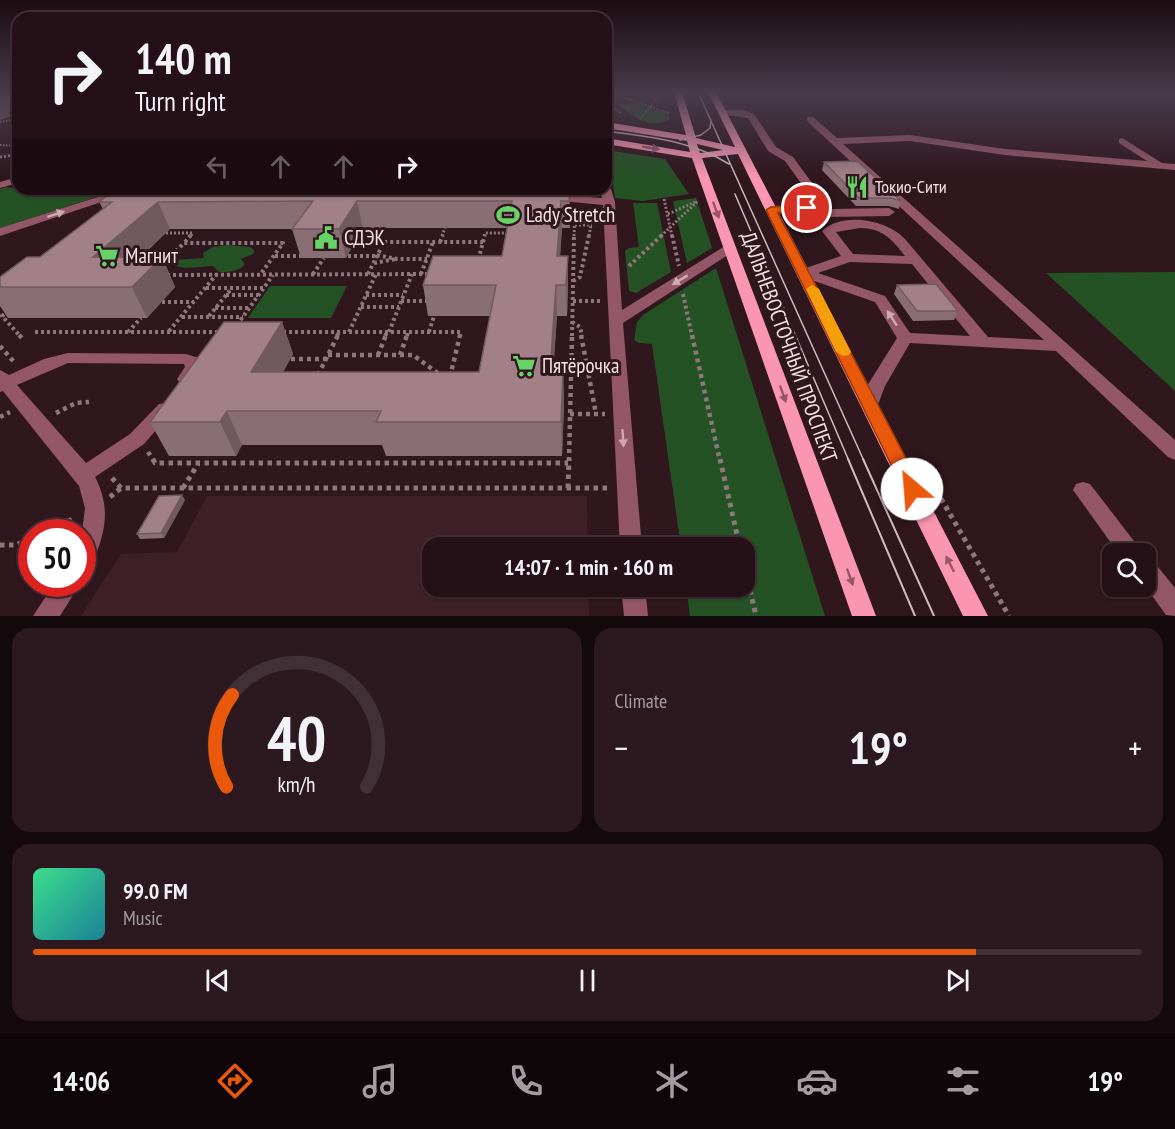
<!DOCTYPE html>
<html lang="en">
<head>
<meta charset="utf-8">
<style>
	body { margin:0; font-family:"PT Sans Narrow",sans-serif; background:#2c191f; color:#f1f3f6; height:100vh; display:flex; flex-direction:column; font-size:22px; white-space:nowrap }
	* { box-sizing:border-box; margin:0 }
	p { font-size:20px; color:#a39da1 }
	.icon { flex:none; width:33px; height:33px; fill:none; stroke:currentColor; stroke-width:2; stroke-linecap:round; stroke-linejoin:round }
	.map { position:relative; height:616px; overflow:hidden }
	.side { display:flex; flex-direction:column; gap:12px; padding:12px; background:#14090c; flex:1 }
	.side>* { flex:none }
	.banner { position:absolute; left:12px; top:12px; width:600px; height:183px; border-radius:18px; box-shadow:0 2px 4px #0004,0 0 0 2px #413035; background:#241016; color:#f1f3f6; overflow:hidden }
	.buttons { position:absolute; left:1102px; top:543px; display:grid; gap:12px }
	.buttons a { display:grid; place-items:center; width:54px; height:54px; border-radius:12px; background:#241016; box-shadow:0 2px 4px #0004,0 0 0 2px #413035; font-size:30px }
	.speed { position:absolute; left:18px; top:519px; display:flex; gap:12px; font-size:30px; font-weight:700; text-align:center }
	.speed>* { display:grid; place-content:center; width:78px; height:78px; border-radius:50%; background:#241016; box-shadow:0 2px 4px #0004,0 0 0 2px #413035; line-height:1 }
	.speed .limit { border:9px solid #d22; background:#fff; color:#111 }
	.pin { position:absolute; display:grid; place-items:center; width:51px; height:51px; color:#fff; margin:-26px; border:3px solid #fff; border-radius:50%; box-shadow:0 2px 6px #0007 }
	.me { position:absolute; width:66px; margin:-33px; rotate:333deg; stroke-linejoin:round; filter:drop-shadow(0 0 4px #0008) }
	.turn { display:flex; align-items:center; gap:21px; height:126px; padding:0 24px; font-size:27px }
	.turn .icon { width:78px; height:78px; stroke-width:2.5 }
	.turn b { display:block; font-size:42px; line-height:51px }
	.lanes { display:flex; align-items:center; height:57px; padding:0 24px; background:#0003; justify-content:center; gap:30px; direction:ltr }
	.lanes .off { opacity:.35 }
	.big { font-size:45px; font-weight:700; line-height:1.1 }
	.side .card { flex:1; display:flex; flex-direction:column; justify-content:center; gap:9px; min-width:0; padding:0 21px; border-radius:18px; background:#2c191f }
	.side .dial { align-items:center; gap:0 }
	.dial svg { height:156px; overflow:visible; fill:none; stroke:#413035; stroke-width:7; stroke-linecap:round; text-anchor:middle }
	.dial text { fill:#f1f3f6; stroke:none }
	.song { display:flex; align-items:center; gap:18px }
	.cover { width:72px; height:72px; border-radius:9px; background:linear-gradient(135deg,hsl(150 70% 55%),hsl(190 70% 35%)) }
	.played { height:6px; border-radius:3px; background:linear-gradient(90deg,#ea580c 85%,#413035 85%) }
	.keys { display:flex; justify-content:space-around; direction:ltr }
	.heat { display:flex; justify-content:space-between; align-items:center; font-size:33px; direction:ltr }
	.side .tiles { flex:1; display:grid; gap:12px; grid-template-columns:1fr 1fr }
	.card:last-child { grid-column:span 2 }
	.trip { position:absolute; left:422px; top:537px; width:333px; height:60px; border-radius:18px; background:#241016; box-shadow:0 2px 4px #0004,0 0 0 2px #413035; font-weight:700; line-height:60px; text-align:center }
	.dock { display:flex; height:96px; justify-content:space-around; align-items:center; background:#0e0609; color:#a39da1 }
	.dock .icon { width:42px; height:42px }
	.dock .current { color:#ea580c }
	.dock b { font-size:27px; color:#f1f3f6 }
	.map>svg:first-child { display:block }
	.built { fill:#3f1f28 }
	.green { fill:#255225 }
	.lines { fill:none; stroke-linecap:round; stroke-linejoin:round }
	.path-far4 { stroke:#8e777d; stroke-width:2; stroke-dasharray:1.5 1.5; stroke-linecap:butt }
	.path-far3 { stroke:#8e777d; stroke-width:3; stroke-dasharray:2 2; stroke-linecap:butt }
	.path-far2 { stroke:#8e777d; stroke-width:4; stroke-dasharray:3 3; stroke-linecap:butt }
	.path-far1 { stroke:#8e777d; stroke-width:4.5; stroke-dasharray:4 4; stroke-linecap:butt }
	.path { stroke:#8e777d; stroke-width:5; stroke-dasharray:4.5 4.5; stroke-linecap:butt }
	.minor { fill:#935767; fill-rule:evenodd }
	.major { fill:#fb96b2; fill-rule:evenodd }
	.tram-far1 { stroke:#cfbbc0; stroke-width:1.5 }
	.tram { stroke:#cfbbc0; stroke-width:2 }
	.wall { fill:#8a6e75 }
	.shaded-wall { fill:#715a5f }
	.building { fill:#a18088; stroke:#715a5f; stroke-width:1.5 }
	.oneway { fill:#965668 }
	.oneway2 { fill:#cdaab3 }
	.route { fill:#ea580c; stroke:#983908; stroke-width:1.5 }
	.slow { fill:#f59e0b }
	.labels { text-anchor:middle; stroke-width:6; stroke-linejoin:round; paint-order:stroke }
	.far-poi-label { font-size:18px; fill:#f4e1e5; stroke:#30161d; text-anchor:start }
	.poi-label { font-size:21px; fill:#f4e1e5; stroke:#30161d; text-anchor:start }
	.street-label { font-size:21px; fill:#f4e1e5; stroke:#30161d }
</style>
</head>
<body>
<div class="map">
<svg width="1175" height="616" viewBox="0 0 1175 616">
	<rect width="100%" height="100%" fill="#30161d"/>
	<path class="built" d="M207 496H587L588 547 432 548V586L588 587 589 616H81L121 554 177 552Z"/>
	<path class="green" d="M633 102 668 114 670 119C649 130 634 117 618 105Z
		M606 150 665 159 689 194 643 201 615 198 613 184 606 181Z
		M6 187 18 189 109 193 0 228V189Z
		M696 198 712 248 687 263 673 201Z
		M633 203H657L671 272 636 293 629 291 625 251 629 248 639 247Z
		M227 245 250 247 254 250 253 254 241 259 245 264C239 272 228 272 219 272L213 266 186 268 170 265 173 260 204 258 203 253 213 247Z
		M716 268 825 616H690L686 587 744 586V548L681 547 652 344 639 343 634 340 637 322 643 315Z
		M1175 272V391L1046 273Z
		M270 286H347L331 318H248Z"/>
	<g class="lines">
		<path class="path-far4" d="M625 98 669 113
			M610 101 611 105 621 113
			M640 119 662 92
			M0 122 18 119
			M0 145 18 146
			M11 156 18 153"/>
		<path class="path-far3" d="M0 157 14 155
			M664 199 672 236
			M668 214 695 202
			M575 225H592
			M166 233H193L190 236
			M442 236 445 228
			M484 236 485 233H510
			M574 236 575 211
			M589 236 591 225
			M661 236 698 201"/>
		<path class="path-far2" d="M672 235 679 266
			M185 242 191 235
			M440 242 443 235
			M483 242 485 235
			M377 255 397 259H427
			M275 256H303
			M348 256H377
			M374 263 396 259
			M163 264 184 243H283L260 275
			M629 266 662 235
			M313 274 324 258
			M368 274 384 242H483L478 261
			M421 274 433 242
			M167 275 429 274
			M573 281 580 277 589 235
			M206 288H264
			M683 294 692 336
			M226 295H258
			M366 295H403
			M401 301H430
			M573 301H600
			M162 302H194
			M361 307H399
			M215 308H251
			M9 311 2 316 20 336
			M209 316 232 288
			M182 317H243
			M572 322 580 327 582 336
			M237 325 273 275
			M169 331 216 275
			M35 332H222
			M128 332 141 318
			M283 332H461L460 336
			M349 332 376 274
			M389 332 412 274
			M429 332 434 316
			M337 336 339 332
			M385 336 387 332
			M407 336 408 332
			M572 336 574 235"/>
		<path class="path-far1" d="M19 335 22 338
			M581 335 596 414
			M692 335 720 461
			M0 346 14 362
			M328 355H413L439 374
			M378 355 386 335
			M400 355 407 335
			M291 359H326
			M318 375 338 335
			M450 377 460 335
			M56 413 76 403 89 402
			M570 414H605
			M0 417 10 412
			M148 452 154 461
			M569 461 572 335"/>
		<path class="path" d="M153 459 155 463H568
			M720 459 740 548
			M112 478 121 488H608V490
			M932 483 1009 616
			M183 488 198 464
			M568 488 569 459
			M110 497 121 488
			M43 532 73 519
			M0 545H16L32 538
			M744 564 756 616"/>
		<path class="minor" d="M719 110H744L754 114 776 147 793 157 831 209 889 208 895 212 889 216 828 217 820 211 767 213V207L771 206 816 204 785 161 768 151 748 118 719 114Z
			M807 117H813L837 138 910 135 1005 149 1147 161 1119 143V139L1122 138 1162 163 1175 164V170L1005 155 910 141 843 144 1175 440V460L1168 457 1056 351 910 343 885 386 876 410 870 411 864 410 861 405 867 386 897 338 875 302 800 276 798 273 800 270 841 256 822 231C842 211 888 220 905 239L988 337 1044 340 807 121ZM860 228C882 228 892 239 905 256L853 254 836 232ZM850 262 912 264 970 336 910 333 885 296 818 273Z
			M18 177V183L0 188V182Z
			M606 186 611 189 615 202 622 310 725 246 730 245 737 249 623 323 642 548H620L603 205 552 200 546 197 552 194 602 198 599 189H606Z
			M123 189H140L0 236V228Z
			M68 353 186 354 199 358 202 368C196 378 192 387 180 383L177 379 185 367 184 364 68 363 17 385 86 463 130 434 159 404 165 403 171 404 174 409 144 444 95 477C112 509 105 536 90 568L82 571V532L85 508 79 486 3 391 0 392V370L9 375 44 359Z
			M1083 482 1090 484 1144 554H1119L1073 490 1076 484Z
			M1146 559 1154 562 1175 588V616L1166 615 1145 586Z
			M54 584H80L60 616H33Z
			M621 586H645L648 616H624Z"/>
		<path class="major" d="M674 92H682L696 138 735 147 708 92H716L988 616H963L738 154 702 158 876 616H852L692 158 606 144V138L690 152 687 141 606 128V122L686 135ZM697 144 723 150 700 153Z"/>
		<path class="tram-far1" d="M698 92 864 461
			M606 131C649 137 691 140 729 164
			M680 140 701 135 710 128 711 120
			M735 194 849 461"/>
		<path class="tram" d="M848 459 915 616
			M863 459 934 616"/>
	</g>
	<path class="wall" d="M824 162 901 201 899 209 889 206H856L822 170Z
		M116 189H570V228H562L560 256 568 286 567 316H557L553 372H563L564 405 562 456H386L382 445H242L236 456H169L150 422 282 322 293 354 283 372H479L490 316H428L423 285 502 256 507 228H363L346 258H301L292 229H170L141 257H162L175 287 147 318H8L0 306V277L40 257 103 209 99 202Z
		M897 285 958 311 954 320 913 321 894 294Z
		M185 500 164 538 140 539 137 534Z"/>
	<path class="shaded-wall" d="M0 92H18V114L0 120Z
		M570 189V228L569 201Z
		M357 201 363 228 346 258 339 229Z
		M561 201 562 228 558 286 557 256Z
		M158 202 170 229 109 287 93 257Z
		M568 256V286L567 316 566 285Z
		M162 257 175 287 147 318 132 287Z
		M556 285 557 316 551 405 550 372Z
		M282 322 293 354 265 405 251 372Z
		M563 372 564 405 562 456 561 422Z
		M227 411 242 445 236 456 220 422Z
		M182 495 185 500 164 538 161 533Z"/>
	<path class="building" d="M0 92H9L0 94Z
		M857 161 901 201 891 198H859L824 162Z
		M116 189H570L569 201H561L557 256H568L566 285H556L550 372H563L561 422H376L381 411H227L220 422H150L224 322H282L251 372H479L496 285H423L433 256H502L512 201H357L339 229H292L313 201 158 202 93 257H162L132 287H0V277L27 257H40L112 202H99Z
		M936 284 958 311H917L897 285Z
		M182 495 161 533 137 534 159 496Z"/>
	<defs><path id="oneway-solid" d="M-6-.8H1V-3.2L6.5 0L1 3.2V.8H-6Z" transform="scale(1.5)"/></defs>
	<g class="oneway">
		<use href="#oneway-solid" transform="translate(651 148) rotate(9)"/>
		<use href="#oneway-solid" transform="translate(716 210) rotate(70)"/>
		<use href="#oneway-solid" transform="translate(783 394) rotate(70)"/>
		<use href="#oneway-solid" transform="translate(950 564) rotate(-117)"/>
		<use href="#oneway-solid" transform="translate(850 577) rotate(70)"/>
	</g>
	<g class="oneway2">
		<use href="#oneway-solid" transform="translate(56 214) rotate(-18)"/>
		<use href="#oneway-solid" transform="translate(680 280) rotate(149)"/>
		<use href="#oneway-solid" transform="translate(892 318) rotate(-123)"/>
		<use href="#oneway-solid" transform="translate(623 438) rotate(86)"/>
	</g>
	<linearGradient id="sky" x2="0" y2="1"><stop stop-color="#1a0c10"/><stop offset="0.52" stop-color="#483c4c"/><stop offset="1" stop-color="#483c4c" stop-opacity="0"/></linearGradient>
	<rect width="1175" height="178" fill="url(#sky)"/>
	<path class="route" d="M807 205 813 208 811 210 778 213 922 489 919 495 912 497 906 495 766 210 771 207Z"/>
	<path class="slow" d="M812 285 819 289 851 352 849 355 843 356 836 352 806 289Z"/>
	<defs>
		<g id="restaurant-bare" transform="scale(1.8)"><path d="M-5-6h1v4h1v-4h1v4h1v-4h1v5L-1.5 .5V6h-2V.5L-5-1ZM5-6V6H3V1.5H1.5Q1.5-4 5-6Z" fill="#66d466" stroke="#30161d" stroke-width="2.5" paint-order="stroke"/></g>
		<g id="stadium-bare" transform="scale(1.8)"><path d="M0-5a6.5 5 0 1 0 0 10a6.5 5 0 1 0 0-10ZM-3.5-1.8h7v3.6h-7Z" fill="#66d466" stroke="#30161d" stroke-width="2.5" paint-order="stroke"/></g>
		<g id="civic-bare" transform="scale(1.8)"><path d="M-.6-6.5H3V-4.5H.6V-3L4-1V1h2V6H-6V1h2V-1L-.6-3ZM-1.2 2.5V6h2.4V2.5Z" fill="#66d466" stroke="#30161d" stroke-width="2.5" paint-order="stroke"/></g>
		<g id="supermarket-bare" transform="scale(1.8)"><path d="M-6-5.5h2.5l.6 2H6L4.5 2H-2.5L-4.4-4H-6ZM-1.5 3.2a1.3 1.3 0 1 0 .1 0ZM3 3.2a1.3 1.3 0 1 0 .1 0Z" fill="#66d466" stroke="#30161d" stroke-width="2.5" paint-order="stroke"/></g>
	</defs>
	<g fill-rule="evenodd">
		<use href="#restaurant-bare" x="857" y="187"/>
		<use href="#stadium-bare" x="508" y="215"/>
		<use href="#civic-bare" x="326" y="238"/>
		<use href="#supermarket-bare" x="107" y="256"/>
		<use href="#supermarket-bare" x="524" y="366"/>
	</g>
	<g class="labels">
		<g class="far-poi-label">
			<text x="875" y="193">Токио-Сити</text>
		</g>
		<g class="poi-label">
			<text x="526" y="222">Lady Stretch</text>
			<text x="344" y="245">СДЭК</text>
			<text x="125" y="263">Магнит</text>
			<text x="542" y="373">Пятёрочка</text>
		</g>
		<g class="street-label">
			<text transform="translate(789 347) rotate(70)" y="7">ДАЛЬНЕВОСТОЧНЫЙ ПРОСПЕКТ</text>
		</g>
	</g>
</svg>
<div class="buttons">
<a><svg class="icon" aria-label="search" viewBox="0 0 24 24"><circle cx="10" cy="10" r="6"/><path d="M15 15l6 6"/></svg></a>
</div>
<div class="speed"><div class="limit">50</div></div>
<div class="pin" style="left:807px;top:208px;background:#d93025"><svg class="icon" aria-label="arrive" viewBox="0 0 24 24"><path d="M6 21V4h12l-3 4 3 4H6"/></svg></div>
<svg class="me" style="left:912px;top:489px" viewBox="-20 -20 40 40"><circle r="19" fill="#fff"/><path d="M0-13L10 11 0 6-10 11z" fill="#ea580c"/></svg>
<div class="trip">14:07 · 1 min · 160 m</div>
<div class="banner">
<div class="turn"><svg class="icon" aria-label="right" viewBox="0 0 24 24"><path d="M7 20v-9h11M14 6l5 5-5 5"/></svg><div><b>140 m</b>Turn right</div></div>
<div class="lanes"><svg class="icon off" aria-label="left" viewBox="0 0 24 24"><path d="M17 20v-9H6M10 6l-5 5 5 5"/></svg><svg class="icon off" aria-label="ahead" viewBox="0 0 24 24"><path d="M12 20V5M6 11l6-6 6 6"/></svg><svg class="icon off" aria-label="ahead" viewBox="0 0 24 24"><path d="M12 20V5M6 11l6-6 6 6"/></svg><svg class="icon" aria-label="right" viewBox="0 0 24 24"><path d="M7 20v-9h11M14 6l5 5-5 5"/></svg></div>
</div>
</div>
<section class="side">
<div class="tiles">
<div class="card dial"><svg viewBox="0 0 100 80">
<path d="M14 69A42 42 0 1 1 86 69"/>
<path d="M14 69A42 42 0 0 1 17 22" stroke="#ea580c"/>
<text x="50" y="56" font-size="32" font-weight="700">40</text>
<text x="50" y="72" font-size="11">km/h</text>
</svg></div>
<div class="card"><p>Climate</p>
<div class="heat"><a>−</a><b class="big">19°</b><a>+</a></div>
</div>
<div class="card">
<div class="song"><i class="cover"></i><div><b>99.0 FM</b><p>Music</p></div></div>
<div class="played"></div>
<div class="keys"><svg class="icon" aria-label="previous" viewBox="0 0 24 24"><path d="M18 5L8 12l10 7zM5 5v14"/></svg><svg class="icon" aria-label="pause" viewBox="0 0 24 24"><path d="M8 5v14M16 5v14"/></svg><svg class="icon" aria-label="next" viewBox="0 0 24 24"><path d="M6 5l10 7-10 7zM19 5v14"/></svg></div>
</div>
</div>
</section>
<nav class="dock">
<b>14:06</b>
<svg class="icon current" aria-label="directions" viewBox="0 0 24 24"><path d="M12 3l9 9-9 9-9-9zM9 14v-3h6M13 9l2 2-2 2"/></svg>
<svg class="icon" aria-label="music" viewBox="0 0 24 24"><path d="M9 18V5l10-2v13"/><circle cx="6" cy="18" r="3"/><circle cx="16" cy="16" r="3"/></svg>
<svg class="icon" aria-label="phone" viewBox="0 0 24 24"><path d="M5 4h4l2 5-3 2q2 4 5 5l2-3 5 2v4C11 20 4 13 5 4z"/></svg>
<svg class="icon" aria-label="climate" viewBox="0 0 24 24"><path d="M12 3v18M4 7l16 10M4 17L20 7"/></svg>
<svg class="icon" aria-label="car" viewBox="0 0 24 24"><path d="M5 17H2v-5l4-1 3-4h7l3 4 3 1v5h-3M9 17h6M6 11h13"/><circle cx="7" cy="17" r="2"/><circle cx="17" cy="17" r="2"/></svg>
<svg class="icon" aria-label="filters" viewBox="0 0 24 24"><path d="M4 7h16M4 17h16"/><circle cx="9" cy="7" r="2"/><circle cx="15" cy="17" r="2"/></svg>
<b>19°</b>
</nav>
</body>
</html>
